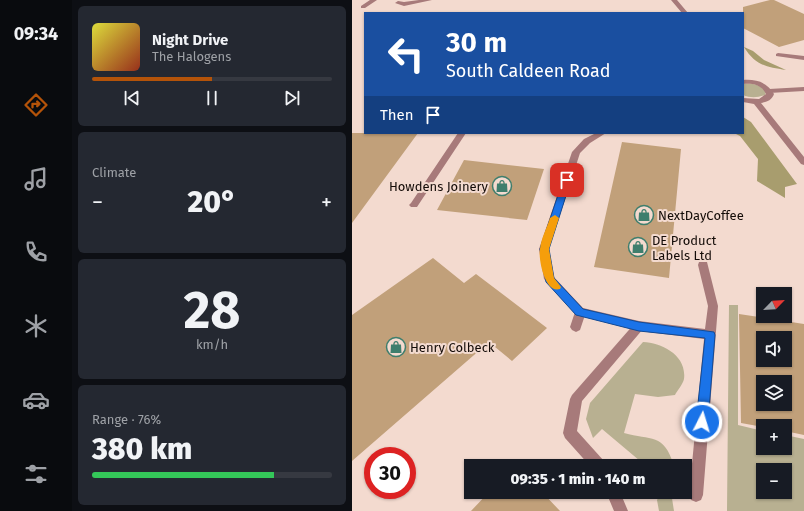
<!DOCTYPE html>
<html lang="en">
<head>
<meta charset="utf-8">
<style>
	body { margin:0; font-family:"Fira Sans",sans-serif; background:#242831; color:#f1f3f6; height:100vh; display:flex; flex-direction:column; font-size:15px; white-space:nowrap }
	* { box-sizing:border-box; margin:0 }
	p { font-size:13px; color:#9ea1a6 }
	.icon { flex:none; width:22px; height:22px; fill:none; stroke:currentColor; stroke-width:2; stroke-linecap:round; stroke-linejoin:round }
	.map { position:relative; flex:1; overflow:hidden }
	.side { display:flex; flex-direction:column; gap:6px; padding:6px; background:#0d0f14; width:280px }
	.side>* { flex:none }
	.top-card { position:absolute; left:12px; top:12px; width:380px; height:122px; border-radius:0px; box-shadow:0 1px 3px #0004; background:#1a4fa0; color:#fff; overflow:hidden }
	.needle { width:26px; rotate:65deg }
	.tools { position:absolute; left:404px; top:287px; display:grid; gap:8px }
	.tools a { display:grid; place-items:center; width:36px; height:36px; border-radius:0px; background:#171b24; box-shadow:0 1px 3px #0004; font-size:20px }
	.speed { position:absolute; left:12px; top:447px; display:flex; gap:8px; font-size:20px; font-weight:700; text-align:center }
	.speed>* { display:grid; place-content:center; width:52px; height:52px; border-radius:50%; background:#171b24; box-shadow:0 1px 3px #0004; line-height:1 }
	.speed .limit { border:6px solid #d22; background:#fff; color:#111 }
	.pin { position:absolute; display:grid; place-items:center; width:34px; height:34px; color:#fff; margin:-17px; border-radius:8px; box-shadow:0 2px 6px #0006 }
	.me { position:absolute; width:44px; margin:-22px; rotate:5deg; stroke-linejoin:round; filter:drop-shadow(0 0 3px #0008) }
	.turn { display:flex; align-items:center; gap:14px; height:84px; padding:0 16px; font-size:18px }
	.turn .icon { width:52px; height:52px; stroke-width:2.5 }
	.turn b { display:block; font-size:28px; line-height:34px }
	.then { display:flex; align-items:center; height:38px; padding:0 16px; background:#0003; gap:8px; font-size:15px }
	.big { font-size:30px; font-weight:800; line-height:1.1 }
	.side .tile { flex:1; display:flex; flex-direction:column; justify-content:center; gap:6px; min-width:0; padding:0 14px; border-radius:6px; background:#242831 }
	.side .dial { align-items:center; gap:0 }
	.dial b { font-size:52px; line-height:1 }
	.song { display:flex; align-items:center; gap:12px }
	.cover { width:48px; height:48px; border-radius:6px; background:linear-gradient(135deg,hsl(60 70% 55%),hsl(10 70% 35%)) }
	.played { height:4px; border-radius:2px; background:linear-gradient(90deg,#b45309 50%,#363941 50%) }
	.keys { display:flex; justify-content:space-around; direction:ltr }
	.heat { display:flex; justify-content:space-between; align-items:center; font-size:22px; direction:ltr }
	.charge { height:6px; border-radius:3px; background:linear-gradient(90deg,#34c759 76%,#363941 0) }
	.trip { position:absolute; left:112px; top:459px; width:228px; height:40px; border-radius:0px; background:#171b24; box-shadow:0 1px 3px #0004; font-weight:800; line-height:40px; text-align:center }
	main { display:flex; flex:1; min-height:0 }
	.dock { display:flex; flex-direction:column; width:72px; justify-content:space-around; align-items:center; background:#090b0e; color:#9ea1a6 }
	.dock .icon { width:28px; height:28px }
	.dock .active { color:#b45309 }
	.dock b { font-size:18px; color:#f1f3f6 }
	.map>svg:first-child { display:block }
	.green { fill:#b8b091; fill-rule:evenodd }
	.forest { fill:#a89d6e }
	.building { fill:#c1a07a; fill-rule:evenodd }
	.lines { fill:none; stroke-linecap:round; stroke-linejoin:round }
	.service { fill:#a77a7a; fill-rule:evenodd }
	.minor { fill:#a77a7a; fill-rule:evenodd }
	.tertiary { fill:#a77a7a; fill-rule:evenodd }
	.route { fill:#1a73e8; stroke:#114b97 }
	.slow { fill:#f59e0b }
	.labels { text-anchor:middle; stroke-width:4; stroke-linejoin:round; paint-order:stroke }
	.poi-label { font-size:13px; fill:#140c08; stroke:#f3dacf; text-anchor:start }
</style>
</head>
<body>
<main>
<nav class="dock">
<b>09:34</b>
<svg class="icon active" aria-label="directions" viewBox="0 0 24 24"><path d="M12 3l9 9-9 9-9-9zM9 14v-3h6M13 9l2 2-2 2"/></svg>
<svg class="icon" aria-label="music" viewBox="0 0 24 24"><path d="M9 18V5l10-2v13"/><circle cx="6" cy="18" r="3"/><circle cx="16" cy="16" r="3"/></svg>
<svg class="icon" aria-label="phone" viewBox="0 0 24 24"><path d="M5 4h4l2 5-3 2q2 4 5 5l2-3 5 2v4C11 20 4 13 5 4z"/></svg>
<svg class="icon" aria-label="climate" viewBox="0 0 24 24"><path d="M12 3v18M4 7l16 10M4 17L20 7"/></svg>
<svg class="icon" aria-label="car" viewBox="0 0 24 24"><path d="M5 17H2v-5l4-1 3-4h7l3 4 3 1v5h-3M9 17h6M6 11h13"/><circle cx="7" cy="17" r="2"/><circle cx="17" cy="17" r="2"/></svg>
<svg class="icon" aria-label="filters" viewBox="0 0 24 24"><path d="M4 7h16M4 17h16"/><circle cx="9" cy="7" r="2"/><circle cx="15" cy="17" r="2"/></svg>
</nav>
<section class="side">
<div class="tile">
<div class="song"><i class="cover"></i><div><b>Night Drive</b><p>The Halogens</p></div></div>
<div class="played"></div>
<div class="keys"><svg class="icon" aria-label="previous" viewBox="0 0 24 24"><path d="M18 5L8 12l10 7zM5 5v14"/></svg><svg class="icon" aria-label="pause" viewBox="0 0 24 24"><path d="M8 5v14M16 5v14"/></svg><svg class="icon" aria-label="next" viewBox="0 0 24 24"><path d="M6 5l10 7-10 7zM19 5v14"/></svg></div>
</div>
<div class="tile"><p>Climate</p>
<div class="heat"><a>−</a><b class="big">20°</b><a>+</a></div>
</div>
<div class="tile dial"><b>28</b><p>km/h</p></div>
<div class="tile"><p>Range · 76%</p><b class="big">380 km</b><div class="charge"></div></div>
</section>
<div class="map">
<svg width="452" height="511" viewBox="0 0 452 511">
	<rect width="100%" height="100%" fill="#f3dacf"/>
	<path class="green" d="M391 84C400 83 409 84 414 92L413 95C405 98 398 98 391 95Z
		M377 305H386V425L411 431V448H433V435L452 439V511H375ZM411 470H433V492H411Z
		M291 342C310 343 335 355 332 379 331 384 325 391 323 395L306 397 283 394 272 433C299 441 312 432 322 466H294L250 429 241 438 234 419 238 403Z
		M310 492H319L322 511H307L305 500Z"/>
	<path class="forest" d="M392 47 401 51 412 60 434 70C414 67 403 65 392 47Z
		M391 117 399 122 445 184 433 187V198L405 181 406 159 388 136 382 133H391Z"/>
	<path class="building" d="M418 0H422L452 14V40L427 47 391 28V7Z
		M0 133H66L0 223Z
		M270 142 329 149 317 278 242 267Z
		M112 160 192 169 175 220 85 210Z
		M81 258 112 283 124 274 195 328 160 361 137 342 0 461V315Z
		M387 314 452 324V435L433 431V426H411V427L389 423ZM411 338H433V360H411ZM411 382H433V404H411Z
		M137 492H190L208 511H119Z"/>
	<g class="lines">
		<path class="service" d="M18 0H25L13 8H9V6Z
			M67 0H80L52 6 43 3 46 1 52 2Z
			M426 53 452 56V60L424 56V54Z
			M228 307 232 309 234 312 228 330 224 332 220 330 218 327 224 309Z
			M287 321 291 323 293 326 291 329 230 401 225 431 252 461 254 466H238L213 438 211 433 218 399 220 395 283 323Z
			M254 492H268L276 511H262Z"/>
		<path class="minor" d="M452 87V91L417 93 413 91 417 89Z
			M106 133H114L65 207H59L57 205 59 203Z
			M244 133H254L238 143 228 153 197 249 202 277 231 308 287 321 353 329 356 306 346 265 347 262H355L366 306 351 495 349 500 344 502 339 500 337 495 352 339 287 331 224 315 192 279 187 249 220 152 232 139Z"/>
		<path class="tertiary" d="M319 0H325L336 13H330Z
			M391 80C404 79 415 82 422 94 420 100 415 102 409 103L452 157V165L449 164 402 104 391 102V98L407 99 414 94C410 85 401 83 391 84Z"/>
	</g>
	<path class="route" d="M215 177 219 180 197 249 202 278 231 309 287 322 362 332 363 335 356 422 354 426 350 428 346 426 344 422 353 338 287 331 224 315 194 282 188 249 211 180Z"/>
	<path class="slow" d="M203 215 207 218 197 249 202 278 209 287 208 289C193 294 186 259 188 249 189 238 195 228 198 218Z"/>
	<defs>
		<g id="shop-ring" transform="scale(1)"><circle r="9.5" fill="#f3dacf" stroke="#3e7e6d" stroke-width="1.5"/><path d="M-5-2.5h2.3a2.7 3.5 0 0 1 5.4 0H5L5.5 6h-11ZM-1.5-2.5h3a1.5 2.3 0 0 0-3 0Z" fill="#3e7e6d"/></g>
	</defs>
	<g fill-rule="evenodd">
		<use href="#shop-ring" x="150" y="186"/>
		<use href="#shop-ring" x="292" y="215"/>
		<use href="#shop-ring" x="286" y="247"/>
		<use href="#shop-ring" x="44" y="347"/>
	</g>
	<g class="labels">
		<g class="poi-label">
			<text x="136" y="191" text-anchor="end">Howdens Joinery</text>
			<text x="306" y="220">NextDayCoffee</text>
			<text x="300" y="245">DE Product<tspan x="300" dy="15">Labels Ltd</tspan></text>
			<text x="58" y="352">Henry Colbeck</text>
		</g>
	</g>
</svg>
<div class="tools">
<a><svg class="needle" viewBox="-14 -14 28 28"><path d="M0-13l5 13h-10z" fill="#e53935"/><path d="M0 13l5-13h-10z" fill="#9ea1a6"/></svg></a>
<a><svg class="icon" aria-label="sound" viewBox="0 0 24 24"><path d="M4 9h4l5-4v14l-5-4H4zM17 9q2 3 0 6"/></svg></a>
<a><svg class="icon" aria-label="layers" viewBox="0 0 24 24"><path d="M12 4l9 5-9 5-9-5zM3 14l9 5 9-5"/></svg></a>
<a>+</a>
<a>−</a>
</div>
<div class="speed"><div class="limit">30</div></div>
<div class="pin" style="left:215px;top:180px;background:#d93025"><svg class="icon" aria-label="arrive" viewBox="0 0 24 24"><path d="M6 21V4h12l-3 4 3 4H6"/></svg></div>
<svg class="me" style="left:350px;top:422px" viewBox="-20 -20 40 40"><circle r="17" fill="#1a73e8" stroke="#fff" stroke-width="3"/><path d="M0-11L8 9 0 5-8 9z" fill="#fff"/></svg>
<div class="trip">09:35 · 1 min · 140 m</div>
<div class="top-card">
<div class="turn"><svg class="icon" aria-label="left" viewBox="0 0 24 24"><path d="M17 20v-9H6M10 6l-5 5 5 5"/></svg><div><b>30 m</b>South Caldeen Road</div></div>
<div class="then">Then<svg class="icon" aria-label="arrive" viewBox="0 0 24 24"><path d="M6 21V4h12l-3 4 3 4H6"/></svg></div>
</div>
</div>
</main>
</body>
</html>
